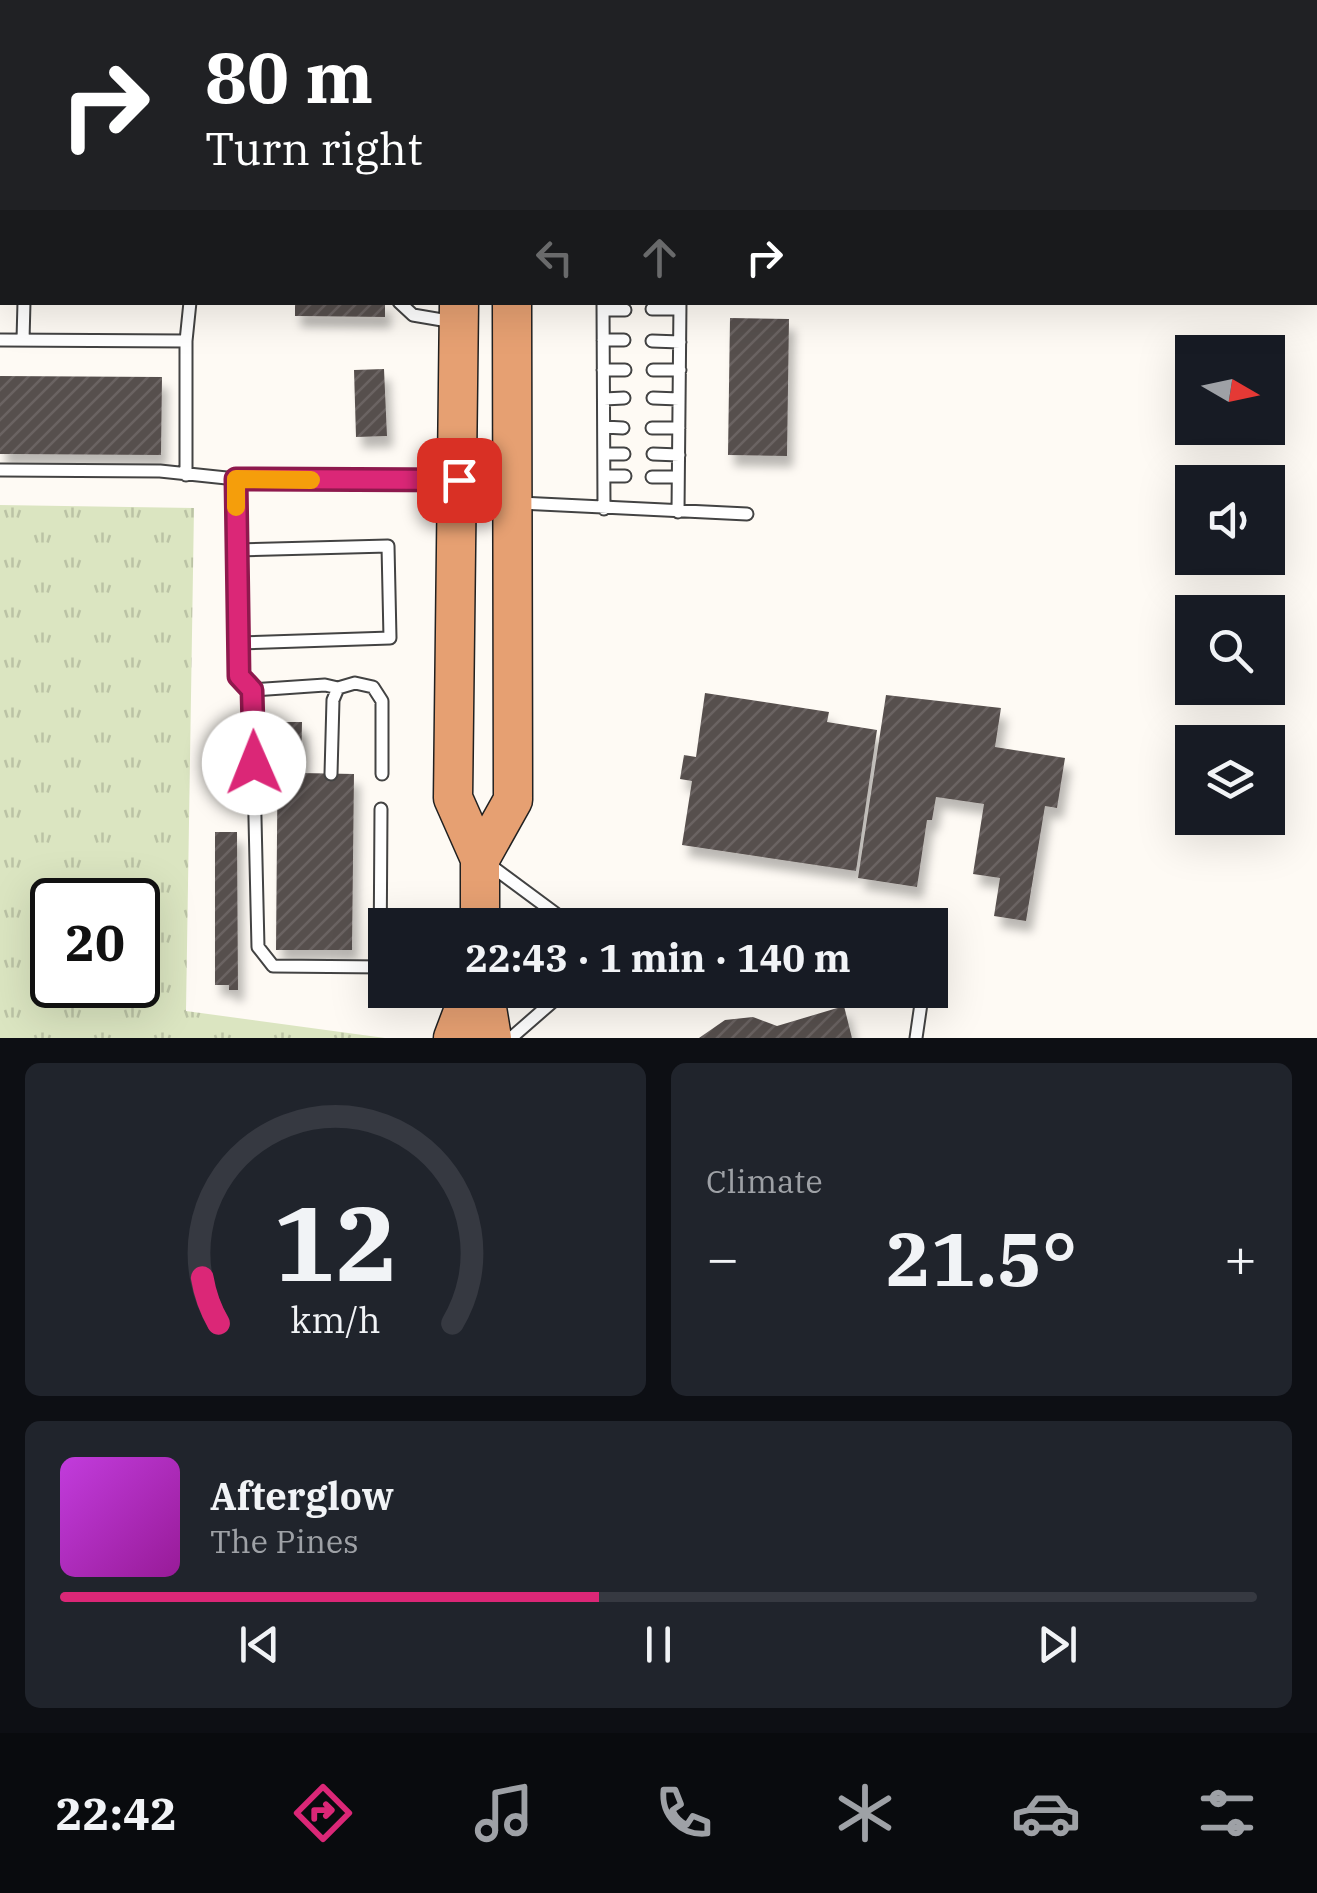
<!DOCTYPE html>
<html lang="en">
<head>
<meta charset="utf-8">
<style>
	body { margin:0; font-family:"IBM Plex Serif",serif; background:#20242c; color:#f1f3f6; height:100vh; display:flex; flex-direction:column; font-size:38px; white-space:nowrap }
	* { box-sizing:border-box; margin:0 }
	p { font-size:32px; color:#9ea1a6 }
	.icon { flex:none; width:55px; height:55px; fill:none; stroke:currentColor; stroke-width:2; stroke-linecap:round; stroke-linejoin:round }
	.map { position:relative; height:1038px; overflow:hidden }
	.details { display:flex; flex-direction:column; gap:25px; padding:25px; background:#0d0f14; flex:1 }
	.details>* { flex:none }
	.hud { position:absolute; left:0px; top:0px; width:1318px; height:305px; box-shadow:0 10px 40px #0002; background:#202124; color:#fff; overflow:hidden }
	.needle { width:65px; rotate:99deg }
	.buttons { position:absolute; left:1175px; top:335px; display:grid; gap:20px }
	.buttons a { display:grid; place-items:center; width:110px; height:110px; border-radius:0px; background:#171b24; box-shadow:0 10px 40px #0002; font-size:50px }
	.speed { position:absolute; left:30px; top:878px; display:flex; gap:20px; font-size:50px; font-weight:700; text-align:center }
	.speed>* { display:grid; place-content:center; width:130px; height:130px; border-radius:50%; background:#171b24; box-shadow:0 10px 40px #0002; line-height:1 }
	.speed .limit { border:5px solid #111; border-radius:15px; background:#fff; color:#111 }
	.pin { position:absolute; display:grid; place-items:center; width:85px; height:85px; color:#fff; margin:-42px; border-radius:20px; box-shadow:0 5px 15px #0006 }
	.me { position:absolute; width:110px; margin:-55px; rotate:359deg; stroke-linejoin:round; filter:drop-shadow(0 0 8px #0008) }
	.turn { display:flex; align-items:center; gap:35px; height:210px; padding:0 40px; font-size:45px }
	.turn .icon { width:130px; height:130px; stroke-width:2.5 }
	.turn b { display:block; font-size:70px; line-height:85px }
	.lanes { display:flex; align-items:center; height:95px; padding:0 40px; background:#0003; justify-content:center; gap:50px; direction:ltr }
	.lanes .off { opacity:.35 }
	.big { font-size:75px; font-weight:700; line-height:1.1 }
	.details .card { flex:1; display:flex; flex-direction:column; justify-content:center; gap:15px; min-width:0; padding:0 35px; border-radius:15px; background:#20242c }
	.details .dial { align-items:center; gap:0 }
	.dial svg { height:260px; overflow:visible; fill:none; stroke:#363941; stroke-width:7; stroke-linecap:round; text-anchor:middle }
	.dial text { fill:#f1f3f6; stroke:none }
	.song { display:flex; align-items:center; gap:30px }
	.cover { width:120px; height:120px; border-radius:15px; background:linear-gradient(135deg,hsl(290 70% 55%),hsl(300 70% 35%)) }
	.played { height:10px; border-radius:5px; background:linear-gradient(90deg,#db2777 45%,#363941 45%) }
	.keys { display:flex; justify-content:space-around; direction:ltr }
	.heat { display:flex; justify-content:space-between; align-items:center; font-size:55px; direction:ltr }
	.details .tiles { flex:1; display:grid; gap:25px; grid-template-columns:1fr 1fr }
	.card:last-child { grid-column:span 2 }
	.trip { position:absolute; left:368px; top:908px; width:580px; height:100px; border-radius:0px; background:#171b24; box-shadow:0 10px 40px #0002; font-weight:700; line-height:100px; text-align:center }
	.menu { display:flex; height:160px; justify-content:space-around; align-items:center; background:#090b0e; color:#9ea1a6 }
	.menu .icon { width:70px; height:70px }
	.menu .selected { color:#db2777 }
	.menu b { font-size:45px; color:#f1f3f6 }
	.map>svg:first-child { display:block }
	.grass { fill:url(#grass-tufts); fill-rule:evenodd }
	.building { fill:url(#building-hatch); filter:url(#shadow) }
	.lines { fill:none; stroke-linecap:round; stroke-linejoin:round }
	.service-casing { stroke:#434343; stroke-width:15 }
	.tertiary-casing { stroke:#434343; stroke-width:31 }
	.secondary-casing { stroke:#323232; stroke-width:36 }
	.trunk-casing { stroke:#212121; stroke-width:41 }
	.service { stroke:#fff; stroke-width:11 }
	.tertiary { stroke:#fff; stroke-width:28 }
	.secondary { stroke:#f6e2b7; stroke-width:32 }
	.trunk { stroke:#e6a072; stroke-width:38 }
	.route-casing { stroke:#8e194d; stroke-width:25 }
	.route { stroke:#db2777; stroke-width:18 }
	.slow { stroke:#f59e0b; stroke-width:18 }
</style>
</head>
<body>
<div class="map">
<svg width="1317" height="1038" viewBox="0 0 1317 1038">
	<defs>
		<pattern id="grass-tufts" width="24" height="20" patternUnits="userSpaceOnUse" patternTransform="scale(2.5)"><rect width="24" height="20" fill="#dbe5c1"/><path d="M3 7l-1-3M5 7V3M7 7l1-3M15 17l-1-3M17 17v-4M19 17l1-3" fill="none" stroke="#bbc3a5"/></pattern>
		<pattern id="building-hatch" width="6" height="6" patternUnits="userSpaceOnUse" patternTransform="scale(2.5)"><rect width="6" height="6" fill="#574f4d"/><path d="M-1 1l2-2M0 6l6-6M5 7l2-2" fill="none" stroke="#6a6462"/></pattern>
		<filter id="shadow"><feDropShadow dx="6" dy="11" stdDeviation="5" flood-color="#0004"/></filter>
	</defs>
	<rect width="100%" height="100%" fill="#fefaf4"/>
	<path class="grass" d="M0 505 194 508 186 1011 385 1038H0ZM52 900H138V985H52Z"/>
	<path class="building" d="M295 302H385V317L295 316Z
		M730 318 789 319 787 456 728 455Z
		M384 369 387 436 356 437 354 370Z
		M0 376 162 377 161 455 0 454Z
		M705 693 829 712 827 722 877 730 856 871 682 845 692 781 680 779 684 755 696 757Z
		M886 695 1001 708 995 747 1065 758 1057 808 1045 806 1026 921 994 916 1000 878 973 874 984 804 936 797 932 820H927L917 887 858 878Z
		M278 722H302L301 773 354 774 352 950H276Z
		M215 832H237L238 990H229V985H215Z
		M844 1006 852 1038H699L725 1020 753 1017 777 1026Z"/>
	<g class="lines">
		<g class="service-casing">
			<path id="service" d="M1211 0 1214 2
				M165 2V0
				M367 2 369 0
				M581 2V0
				M785 2V0
				M844 2V0
				M1039 2V0
				M1315 8H1317
				M0 41H2
				M0 243H2
				M399 302 413 315 454 322
				M603 302 604 509
				M652 309H680
				M603 310H625
				M0 340 186 341V475
				M23 340 24 302
				M603 340H624
				M186 341 190 302
				M652 341 680 342
				M603 370H625
				M653 370H680
				M653 398 679 399
				M604 399 624 398
				M604 427 623 428
				M652 428H679
				M604 454H624
				M653 454 679 455
				M0 470 160 471 236 479 450 480
				M604 476H625
				M652 477H678
				M236 479 239 677 252 690 258 947 273 966 385 967
				M520 503 747 514
				M678 512 680 302
				M237 550 388 546 390 638 238 643
				M252 690 325 685 338 688 355 683 373 687 382 701V774
				M331 774 333 700 338 688
				M490 865 571 925
				M380 967 381 809
				M511 1038 566 990
				M916 1038 923 990"/>
		</g>
		<g class="tertiary-casing">
			<path id="tertiary" d="M1122 2 1123 0
				M1315 113 1317 114
				M1315 167H1317"/>
		</g>
		<g class="secondary-casing">
			<path id="secondary" d="M0 99H2
				M0 154H2"/>
		</g>
		<g class="trunk-casing">
			<path id="trunk" d="M449 2 450 0
				M515 2V0
				M459 302 453 798 480 859V925
				M480 859 513 800 512 302
				M484 990 492 1038
				M453 1038 471 990"/>
		</g>
		<use href="#service" class="service"/>
		<use href="#tertiary" class="tertiary"/>
		<use href="#secondary" class="secondary"/>
		<use href="#trunk" class="trunk"/>
	</g>
	<g class="lines">
		<g class="route-casing">
			<path id="route" d="M254 763 252 690 239 676 236 479 459 480"/>
		</g>
		<use href="#route" class="route"/>
		<path class="slow" d="M236 507V479L311 480"/>
	</g>
</svg>
<div class="buttons">
<a><svg class="needle" viewBox="-14 -14 28 28"><path d="M0-13l5 13h-10z" fill="#e53935"/><path d="M0 13l5-13h-10z" fill="#9ea1a6"/></svg></a>
<a><svg class="icon" aria-label="sound" viewBox="0 0 24 24"><path d="M4 9h4l5-4v14l-5-4H4zM17 9q2 3 0 6"/></svg></a>
<a><svg class="icon" aria-label="search" viewBox="0 0 24 24"><circle cx="10" cy="10" r="6"/><path d="M15 15l6 6"/></svg></a>
<a><svg class="icon" aria-label="layers" viewBox="0 0 24 24"><path d="M12 4l9 5-9 5-9-5zM3 14l9 5 9-5"/></svg></a>
</div>
<div class="speed"><div class="limit">20</div></div>
<div class="pin" style="left:459px;top:480px;background:#d93025"><svg class="icon" aria-label="arrive" viewBox="0 0 24 24"><path d="M6 21V4h12l-3 4 3 4H6"/></svg></div>
<svg class="me" style="left:254px;top:763px" viewBox="-20 -20 40 40"><circle r="19" fill="#fff"/><path d="M0-13L10 11 0 6-10 11z" fill="#db2777"/></svg>
<div class="trip">22:43 · 1 min · 140 m</div>
<div class="hud">
<div class="turn"><svg class="icon" aria-label="right" viewBox="0 0 24 24"><path d="M7 20v-9h11M14 6l5 5-5 5"/></svg><div><b>80 m</b>Turn right</div></div>
<div class="lanes"><svg class="icon off" aria-label="left" viewBox="0 0 24 24"><path d="M17 20v-9H6M10 6l-5 5 5 5"/></svg><svg class="icon off" aria-label="ahead" viewBox="0 0 24 24"><path d="M12 20V5M6 11l6-6 6 6"/></svg><svg class="icon" aria-label="right" viewBox="0 0 24 24"><path d="M7 20v-9h11M14 6l5 5-5 5"/></svg></div>
</div>
</div>
<section class="details">
<div class="tiles">
<div class="card dial"><svg viewBox="0 0 100 80">
<path d="M14 69A42 42 0 1 1 86 69"/>
<path d="M14 69A42 42 0 0 1 9 55" stroke="#db2777"/>
<text x="50" y="56" font-size="32" font-weight="700">12</text>
<text x="50" y="72" font-size="11">km/h</text>
</svg></div>
<div class="card"><p>Climate</p>
<div class="heat"><a>−</a><b class="big">21.5°</b><a>+</a></div>
</div>
<div class="card">
<div class="song"><i class="cover"></i><div><b>Afterglow</b><p>The Pines</p></div></div>
<div class="played"></div>
<div class="keys"><svg class="icon" aria-label="previous" viewBox="0 0 24 24"><path d="M18 5L8 12l10 7zM5 5v14"/></svg><svg class="icon" aria-label="pause" viewBox="0 0 24 24"><path d="M8 5v14M16 5v14"/></svg><svg class="icon" aria-label="next" viewBox="0 0 24 24"><path d="M6 5l10 7-10 7zM19 5v14"/></svg></div>
</div>
</div>
</section>
<nav class="menu">
<b>22:42</b>
<svg class="icon selected" aria-label="directions" viewBox="0 0 24 24"><path d="M12 3l9 9-9 9-9-9zM9 14v-3h6M13 9l2 2-2 2"/></svg>
<svg class="icon" aria-label="music" viewBox="0 0 24 24"><path d="M9 18V5l10-2v13"/><circle cx="6" cy="18" r="3"/><circle cx="16" cy="16" r="3"/></svg>
<svg class="icon" aria-label="phone" viewBox="0 0 24 24"><path d="M5 4h4l2 5-3 2q2 4 5 5l2-3 5 2v4C11 20 4 13 5 4z"/></svg>
<svg class="icon" aria-label="climate" viewBox="0 0 24 24"><path d="M12 3v18M4 7l16 10M4 17L20 7"/></svg>
<svg class="icon" aria-label="car" viewBox="0 0 24 24"><path d="M5 17H2v-5l4-1 3-4h7l3 4 3 1v5h-3M9 17h6M6 11h13"/><circle cx="7" cy="17" r="2"/><circle cx="17" cy="17" r="2"/></svg>
<svg class="icon" aria-label="filters" viewBox="0 0 24 24"><path d="M4 7h16M4 17h16"/><circle cx="9" cy="7" r="2"/><circle cx="15" cy="17" r="2"/></svg>
</nav>
</body>
</html>
